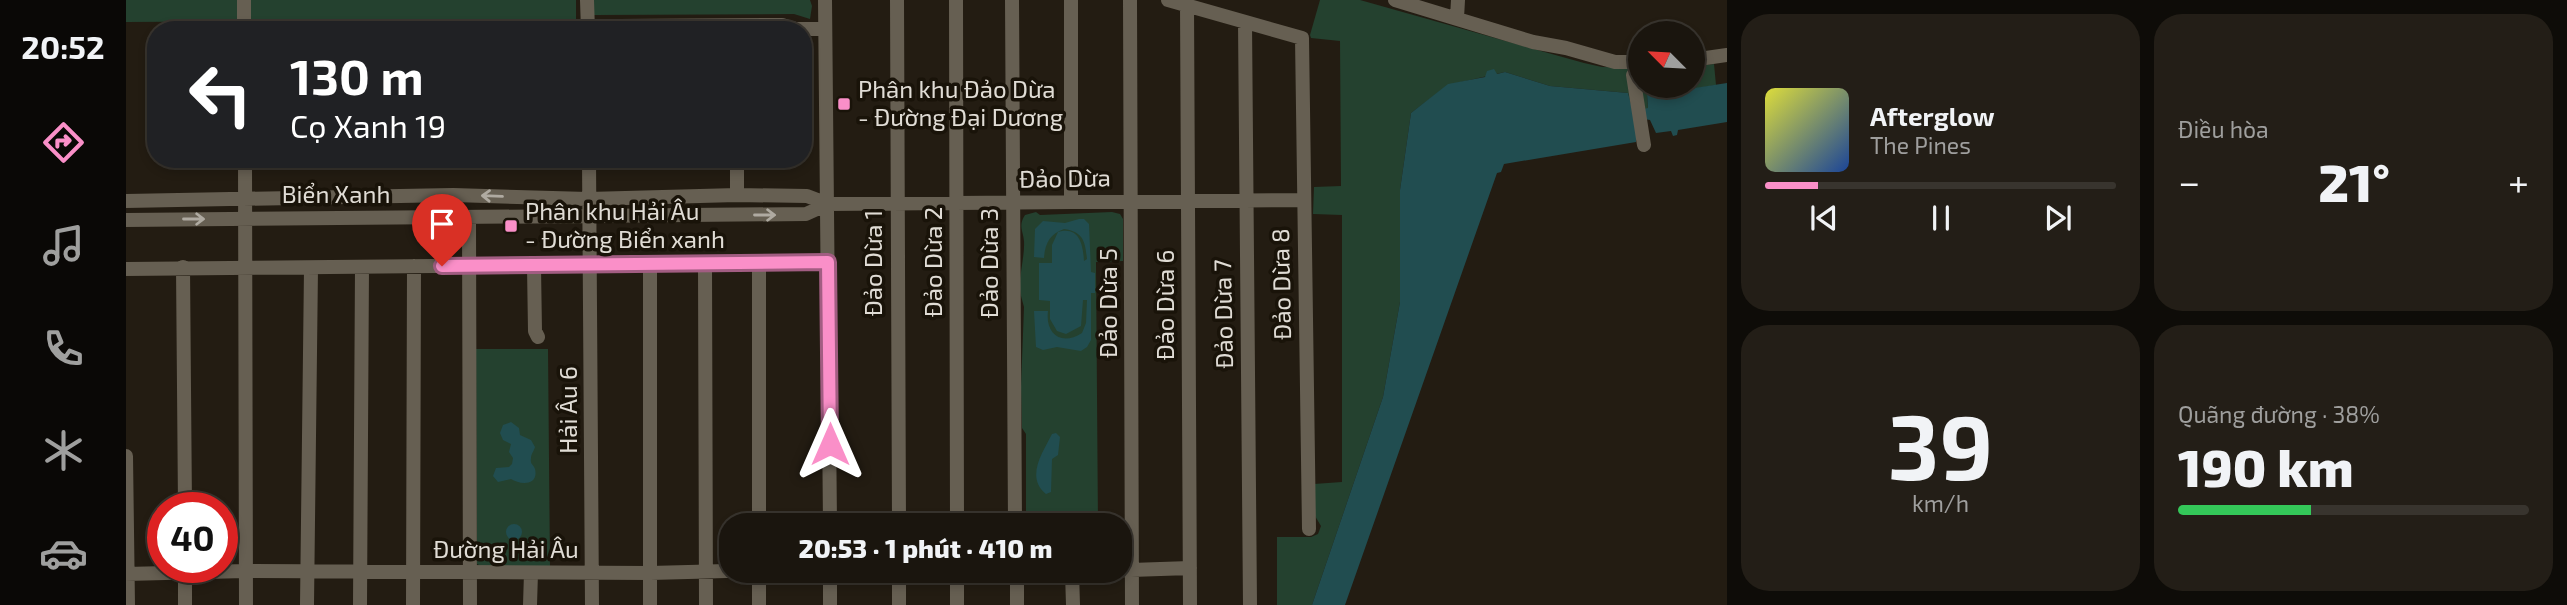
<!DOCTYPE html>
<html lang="vi">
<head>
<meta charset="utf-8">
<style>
	body { margin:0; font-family:"Exo 2",sans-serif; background:#231e17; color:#f1f3f6; height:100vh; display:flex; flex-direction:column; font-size:26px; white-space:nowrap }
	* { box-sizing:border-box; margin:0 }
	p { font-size:23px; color:#9f9f9e }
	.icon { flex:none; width:38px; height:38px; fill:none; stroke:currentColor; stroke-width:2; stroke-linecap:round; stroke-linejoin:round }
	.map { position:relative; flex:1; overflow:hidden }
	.side { display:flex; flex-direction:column; gap:14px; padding:14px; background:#0e0c08; width:840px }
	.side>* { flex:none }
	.guide { position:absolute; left:21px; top:21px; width:665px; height:147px; border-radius:28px; box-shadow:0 4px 10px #0003,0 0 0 2px #38342e; background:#202124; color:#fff; overflow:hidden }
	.needle { width:46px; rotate:294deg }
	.tools { position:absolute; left:1502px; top:21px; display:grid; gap:14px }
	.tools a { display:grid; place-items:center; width:77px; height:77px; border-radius:50%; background:#1a150e; box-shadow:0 4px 10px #0003,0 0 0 2px #38342e; font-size:35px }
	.speed { position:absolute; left:21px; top:492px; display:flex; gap:14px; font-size:35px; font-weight:700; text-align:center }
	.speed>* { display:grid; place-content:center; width:91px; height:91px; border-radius:50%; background:#1a150e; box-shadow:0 4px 10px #0003,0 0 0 2px #38342e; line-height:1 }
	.speed .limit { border:10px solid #d22; background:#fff; color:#111 }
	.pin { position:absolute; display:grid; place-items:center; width:60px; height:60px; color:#fff; margin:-72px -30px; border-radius:50% 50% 50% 0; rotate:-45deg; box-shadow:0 0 7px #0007 }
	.pin .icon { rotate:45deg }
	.me { position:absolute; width:77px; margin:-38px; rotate:0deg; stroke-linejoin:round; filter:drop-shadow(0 0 5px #0008) }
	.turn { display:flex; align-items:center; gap:24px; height:147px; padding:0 28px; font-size:32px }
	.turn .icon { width:91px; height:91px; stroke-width:2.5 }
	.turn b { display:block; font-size:49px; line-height:60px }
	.big { font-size:52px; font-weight:800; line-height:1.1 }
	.side .widget { flex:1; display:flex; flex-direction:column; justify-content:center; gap:10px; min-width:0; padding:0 24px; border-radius:28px; background:#231e17 }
	.side .dial { align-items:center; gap:0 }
	.dial b { font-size:91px; line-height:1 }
	.song { display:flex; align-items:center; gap:21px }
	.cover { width:84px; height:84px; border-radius:10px; background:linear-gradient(135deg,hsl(60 70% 55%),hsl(220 70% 35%)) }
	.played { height:7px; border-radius:4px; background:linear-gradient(90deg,#fa8fc8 15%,#38342e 15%) }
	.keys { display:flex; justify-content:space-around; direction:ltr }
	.heat { display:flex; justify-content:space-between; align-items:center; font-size:38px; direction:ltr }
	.charge { height:10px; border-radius:5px; background:linear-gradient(90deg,#34c759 38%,#38342e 0) }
	.side .tiles { flex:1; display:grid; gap:14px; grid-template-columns:repeat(2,1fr) }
	.trip { position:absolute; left:593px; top:513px; width:413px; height:70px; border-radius:28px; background:#1a150e; box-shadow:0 4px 10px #0003,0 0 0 2px #38342e; font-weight:800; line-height:70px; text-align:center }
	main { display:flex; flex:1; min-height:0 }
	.tabs { display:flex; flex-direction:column; width:126px; justify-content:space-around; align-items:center; background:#0a0806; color:#9f9f9e }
	.tabs .icon { width:49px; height:49px }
	.tabs .active { color:#fa8fc8 }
	.tabs b { font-size:32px; color:#f1f3f6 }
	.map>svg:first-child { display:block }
	.green { fill:#24412f }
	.water { fill:#214d50 }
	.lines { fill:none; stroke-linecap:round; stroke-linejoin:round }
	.minor { stroke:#665f52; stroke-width:14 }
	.oneway { stroke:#afaaa1 }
	.route-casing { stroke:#a25d82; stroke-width:18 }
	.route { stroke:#fa8fc8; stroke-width:12 }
	.poi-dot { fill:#fa8fc8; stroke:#191309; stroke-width:2.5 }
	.labels { text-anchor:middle; stroke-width:7; stroke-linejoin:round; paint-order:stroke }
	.poi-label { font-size:24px; fill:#e0dcd5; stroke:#191309; text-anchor:start }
	.street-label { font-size:24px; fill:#e0dcd5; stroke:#191309 }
</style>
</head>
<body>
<main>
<nav class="tabs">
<b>20:52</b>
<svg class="icon active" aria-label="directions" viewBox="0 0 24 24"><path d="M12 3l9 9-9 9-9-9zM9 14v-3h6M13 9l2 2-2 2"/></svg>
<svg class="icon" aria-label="music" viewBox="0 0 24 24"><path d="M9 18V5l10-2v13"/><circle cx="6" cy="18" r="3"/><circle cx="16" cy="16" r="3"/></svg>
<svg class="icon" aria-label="phone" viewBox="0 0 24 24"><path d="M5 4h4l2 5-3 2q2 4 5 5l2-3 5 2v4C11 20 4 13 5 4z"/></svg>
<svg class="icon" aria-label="climate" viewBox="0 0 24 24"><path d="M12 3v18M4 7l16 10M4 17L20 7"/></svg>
<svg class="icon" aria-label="car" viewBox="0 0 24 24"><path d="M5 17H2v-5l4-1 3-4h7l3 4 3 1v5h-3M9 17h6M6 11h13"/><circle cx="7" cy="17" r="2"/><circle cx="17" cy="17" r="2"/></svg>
</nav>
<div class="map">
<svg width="1601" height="605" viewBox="0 0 1601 605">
	<rect width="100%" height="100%" fill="#231c12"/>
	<path class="green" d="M0 0H450V19L0 22Z
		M467 0H684L686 6 684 19 668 14 467 15Z
		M1194 0H1234L1458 63 1476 67 1514 68V86H1566V67L1588 64 1590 85 1549 92 1538 87 1537 91 1530 87 1521 94 1522 109 1507 112 1502 93 1424 86 1379 72 1322 85 1285 113 1274 190V302L1257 397 1186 605H1151V537H1185L1192 534 1195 526 1189 516 1188 484 1216 482V215L1187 214 1188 187 1215 186 1214 41 1185 38 1184 35Z
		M910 212 914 215 986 212 994 214 997 219V261L970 262 972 525H900V434L896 428 895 387 898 307C897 303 896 300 895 296 891 280 899 259 898 241 897 230 892 226 899 215Z
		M350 349H422L424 566H355L351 564Z"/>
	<path class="water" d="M1368 69 1371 74 1379 72 1424 86 1502 93 1507 111 1522 108 1521 94 1525 86 1537 90 1538 87 1549 91 1601 83V122L1552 130 1551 135 1547 136 1545 131 1530 133 1524 120 1518 119 1510 136V142L1378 164 1375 172 1371 173 1219 605H1186L1257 397 1274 302V190L1285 113 1322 84 1359 77 1361 71Z
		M953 219H958L963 224 965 272 969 273V293H965V340L961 347 955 351 931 347 917 350 910 347 908 311H922C919 335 936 346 956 333L960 323 961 300H957L955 326 940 334 931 331 924 319V301L913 300V263H926V245L932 232C953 226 957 244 958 261L961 259C959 242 958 232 938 229 924 234 919 243 918 258L908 257 909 229 917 221 939 223Z
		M385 422 393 428 394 435 405 440 409 447C408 451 405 454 405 458 404 465 407 463 409 469 413 486 394 485 385 479L372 482 367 476 370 468 383 467 386 464 387 458 383 452 385 444 377 440 374 433 377 425Z
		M930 433 934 437 932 455 926 459 925 492 920 494C899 477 917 452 926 434Z
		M380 532a8 8 0 1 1 16 0a8 8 0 1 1-16 0Z"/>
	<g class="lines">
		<path class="minor" d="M118 0V30
			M461 0 462 30
			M699 0 704 525
			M771 0 773 525
			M830 0 831 525
			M886 0 889 525
			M945 0V201
			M1004 0 1006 605
			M1042 0 1176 38 1183 529
			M1269 0 1407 42 1440 48 1489 62H1514
			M1061 5 1064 605
			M1331 18 1332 0
			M1119 22 1124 605
			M486 30 493 26 656 25 669 29H699
			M1566 60 1601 55
			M1507 75 1518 145
			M119 159 120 605
			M463 159 466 605
			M611 195V159
			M0 201 327 195 462 199 611 195 681 196 702 204 1177 200
			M343 217 344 605
			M0 220 680 214 702 204
			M524 265V605
			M579 265 580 605
			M57 267 59 508
			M408 267 409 331 412 337
			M0 269 702 262
			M0 456 2 605
			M633 525V263
			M59 567V605
			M633 570V605
			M704 570V605
			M773 570V605
			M831 570V605
			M857 570 946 572 1064 568
			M946 572 947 605
			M0 574 119 571 524 573 640 570
			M181 605 185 268
			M234 605 236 267
			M287 605 288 266
			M404 605 405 573
			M891 605V570"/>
	</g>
	<defs><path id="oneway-shaft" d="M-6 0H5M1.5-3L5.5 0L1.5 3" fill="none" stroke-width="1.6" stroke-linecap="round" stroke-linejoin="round" transform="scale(1.75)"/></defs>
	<g class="oneway">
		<use href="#oneway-shaft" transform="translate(366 196) rotate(-178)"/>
		<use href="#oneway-shaft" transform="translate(639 215)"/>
		<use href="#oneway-shaft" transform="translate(68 219)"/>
	</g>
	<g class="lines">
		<g class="route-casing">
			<path id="route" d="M316 266 702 262 704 444"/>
		</g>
		<use href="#route" class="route"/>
	</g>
	<g class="poi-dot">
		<rect x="711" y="97" width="14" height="14" rx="3.5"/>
		<rect x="378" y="219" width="14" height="14" rx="3.5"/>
	</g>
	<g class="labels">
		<g class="poi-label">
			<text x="732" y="98">Phân khu Đảo Dừa<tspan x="732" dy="28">- Đường Đại Dương</tspan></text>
			<text x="399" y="220">Phân khu Hải Âu<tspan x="399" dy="28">- Đường Biển xanh</tspan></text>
		</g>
		<g class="street-label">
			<text transform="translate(939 179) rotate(-1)" y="8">Đảo Dừa</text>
			<text x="210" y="203">Biển Xanh</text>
			<text transform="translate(808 262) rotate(-90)" y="8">Đảo Dừa 2</text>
			<text transform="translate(748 263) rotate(-90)" y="8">Đảo Dừa 1</text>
			<text transform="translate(864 263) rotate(-90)" y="8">Đảo Dừa 3</text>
			<text transform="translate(1156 284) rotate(-91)" y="8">Đảo Dừa 8</text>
			<text transform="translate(983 303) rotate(-90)" y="8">Đảo Dừa 5</text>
			<text transform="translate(1040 305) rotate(-90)" y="8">Đảo Dừa 6</text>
			<text transform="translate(1098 314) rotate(-91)" y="8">Đảo Dừa 7</text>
			<text transform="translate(443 410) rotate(-90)" y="8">Hải Âu 6</text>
			<text x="380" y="558">Đường Hải Âu</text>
		</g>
	</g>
</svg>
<div class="tools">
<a><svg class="needle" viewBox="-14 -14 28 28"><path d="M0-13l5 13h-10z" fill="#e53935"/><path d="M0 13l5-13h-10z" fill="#9f9f9e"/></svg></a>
</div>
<div class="speed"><div class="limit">40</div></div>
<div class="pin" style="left:316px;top:266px;background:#d93025"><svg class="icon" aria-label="arrive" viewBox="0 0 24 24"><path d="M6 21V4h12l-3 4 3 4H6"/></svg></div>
<svg class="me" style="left:704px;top:444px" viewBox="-20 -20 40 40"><path d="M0-17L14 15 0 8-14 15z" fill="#fa8fc8" stroke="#fff" stroke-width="4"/></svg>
<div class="trip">20:53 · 1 phút · 410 m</div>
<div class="guide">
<div class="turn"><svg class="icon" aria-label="left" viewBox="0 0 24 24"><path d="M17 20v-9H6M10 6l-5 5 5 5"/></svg><div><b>130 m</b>Cọ Xanh 19</div></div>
</div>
</div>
<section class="side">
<div class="tiles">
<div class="widget">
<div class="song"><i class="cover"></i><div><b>Afterglow</b><p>The Pines</p></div></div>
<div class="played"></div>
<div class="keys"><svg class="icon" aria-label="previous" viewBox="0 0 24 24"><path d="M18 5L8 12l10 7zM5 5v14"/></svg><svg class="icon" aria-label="pause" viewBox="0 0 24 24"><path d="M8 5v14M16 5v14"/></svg><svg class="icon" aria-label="next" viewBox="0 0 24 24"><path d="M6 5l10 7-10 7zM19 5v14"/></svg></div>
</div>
<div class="widget"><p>Điều hòa</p>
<div class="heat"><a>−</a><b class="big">21°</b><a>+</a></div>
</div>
<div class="widget dial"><b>39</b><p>km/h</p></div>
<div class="widget"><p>Quãng đường · 38%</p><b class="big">190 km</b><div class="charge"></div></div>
</div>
</section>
</main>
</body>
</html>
